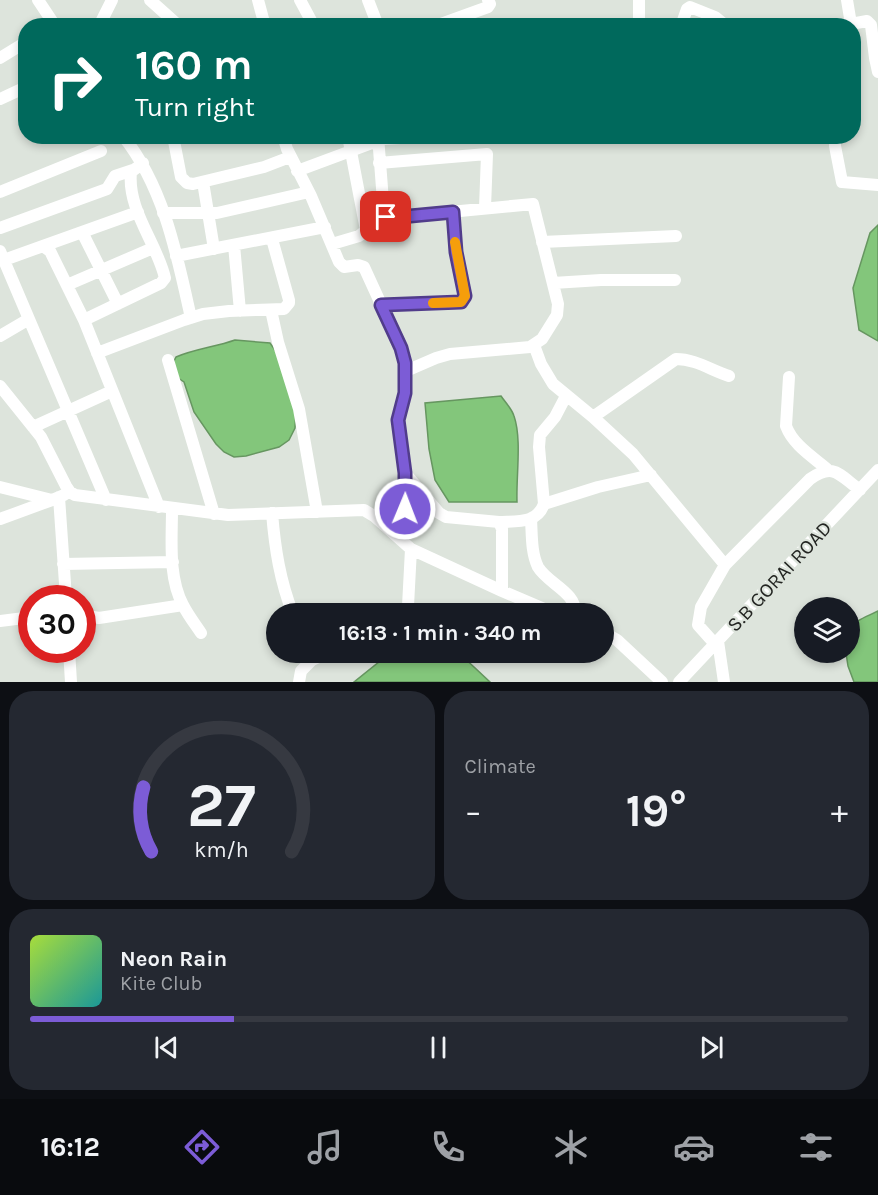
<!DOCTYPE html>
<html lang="en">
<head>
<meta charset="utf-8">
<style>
	body { margin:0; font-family:Karla,sans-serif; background:#242831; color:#f1f3f6; height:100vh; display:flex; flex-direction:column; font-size:22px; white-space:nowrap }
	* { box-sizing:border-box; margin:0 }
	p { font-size:20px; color:#9ea1a6 }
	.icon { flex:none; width:33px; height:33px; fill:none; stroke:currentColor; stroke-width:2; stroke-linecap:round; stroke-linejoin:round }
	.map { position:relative; height:682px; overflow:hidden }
	.drawer { display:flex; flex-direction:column; gap:9px; padding:9px; background:#0d0f14; flex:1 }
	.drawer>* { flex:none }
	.banner { position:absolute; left:18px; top:18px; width:843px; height:126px; border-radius:24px; box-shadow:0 3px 9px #0003; background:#00695c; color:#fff; overflow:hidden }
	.buttons { position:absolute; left:794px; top:597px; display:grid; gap:12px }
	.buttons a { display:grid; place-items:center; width:66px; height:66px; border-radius:50%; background:#171b24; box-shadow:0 3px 9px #0003; font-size:30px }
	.speed { position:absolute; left:18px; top:585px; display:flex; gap:12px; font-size:30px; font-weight:700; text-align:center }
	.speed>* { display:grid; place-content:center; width:78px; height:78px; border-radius:50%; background:#171b24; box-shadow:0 3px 9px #0003; line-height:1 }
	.speed .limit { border:9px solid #d22; background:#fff; color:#111 }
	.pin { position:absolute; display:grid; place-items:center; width:51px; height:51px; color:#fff; margin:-26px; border-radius:12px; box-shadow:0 3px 9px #0006 }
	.me { position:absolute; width:66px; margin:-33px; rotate:1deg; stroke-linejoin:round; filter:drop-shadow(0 0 4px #0008) }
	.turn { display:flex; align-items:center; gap:21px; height:126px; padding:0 18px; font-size:27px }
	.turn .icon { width:78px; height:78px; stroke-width:2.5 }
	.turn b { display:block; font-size:42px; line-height:51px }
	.big { font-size:45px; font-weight:700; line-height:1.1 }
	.drawer .widget { flex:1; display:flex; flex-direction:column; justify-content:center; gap:9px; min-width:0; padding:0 21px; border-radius:24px; background:#242831 }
	.drawer .dial { align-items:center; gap:0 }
	.dial svg { height:156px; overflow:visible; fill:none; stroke:#363941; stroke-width:7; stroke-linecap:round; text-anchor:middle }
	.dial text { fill:#f1f3f6; stroke:none }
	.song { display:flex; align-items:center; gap:18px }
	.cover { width:72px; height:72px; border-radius:9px; background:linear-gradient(135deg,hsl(80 70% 55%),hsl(180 70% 35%)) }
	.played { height:6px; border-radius:3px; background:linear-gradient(90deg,#7c5cd6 25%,#363941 25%) }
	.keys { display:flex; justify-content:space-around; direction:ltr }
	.heat { display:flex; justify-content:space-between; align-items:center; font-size:33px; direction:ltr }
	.drawer .tiles { flex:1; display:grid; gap:9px; grid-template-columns:1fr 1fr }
	.widget:last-child { grid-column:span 2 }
	.trip { position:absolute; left:266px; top:603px; width:348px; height:60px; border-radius:30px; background:#171b24; box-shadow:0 3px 9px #0003; font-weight:700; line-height:60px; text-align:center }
	.menu { display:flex; height:96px; justify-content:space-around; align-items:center; background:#090b0e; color:#9ea1a6 }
	.menu .icon { width:42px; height:42px }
	.menu .selected { color:#7c5cd6 }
	.menu b { font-size:27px; color:#f1f3f6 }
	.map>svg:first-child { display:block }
	.water { fill:#83c67b; stroke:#669660; stroke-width:1.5 }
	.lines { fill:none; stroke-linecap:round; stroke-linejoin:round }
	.minor { stroke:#fff; stroke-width:12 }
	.route-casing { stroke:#513c8b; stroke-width:15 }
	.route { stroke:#7c5cd6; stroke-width:10 }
	.slow { stroke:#f59e0b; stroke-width:10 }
	.labels { text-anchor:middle; stroke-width:4.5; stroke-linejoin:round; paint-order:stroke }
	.street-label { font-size:20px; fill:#232522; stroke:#dde4dc }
</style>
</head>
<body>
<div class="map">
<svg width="878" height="682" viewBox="0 0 878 682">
	<rect width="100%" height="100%" fill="#dde4dc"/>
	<path class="water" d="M878 225V341L859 330 853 288 870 233Z
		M235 340 270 343 280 357 296 407 295 428 289 440 279 447 246 456 234 457 224 452 216 444 194 412 184 382 178 378 172 365 176 357C195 349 215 347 235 340Z
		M501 396C505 402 512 409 514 416 522 439 516 476 517 502H449L435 480 429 449 425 403Z
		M878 611V682H854L848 666 846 653 849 652C849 621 851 624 878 611Z
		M401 652 459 653 490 682H354L379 662Z"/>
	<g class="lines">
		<path class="minor" d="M38 0 52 21V26
			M150 0 179 26
			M258 0 265 26
			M300 0 314 26
			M368 0 378 26
			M639 0V26
			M847 0 851 24 867 21 871 25 875 58 878 72
			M99 26 112 0
			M440 26 441 24 488 7 490 4 488 0
			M681 26 687 9 690 7 715 17 726 26
			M0 58 26 42
			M0 99 26 87
			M123 136C164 187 177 255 191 318
			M173 136 181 177 187 183 193 184 264 167 290 157
			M283 136 287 149 311 196 339 262 344 267 358 265 364 267 401 348 405 363V393L398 420 406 493 402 541
			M378 136 384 214 387 218 533 204 558 304 557 315 542 339 530 347 450 354 436 358 406 371
			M835 136V146L842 182 878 185
			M379 163 487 154 485 208
			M297 171 383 139 436 136
			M203 182 214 249
			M0 192 101 151
			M163 213H217L309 192
			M0 228 107 189 115 176 133 170
			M82 232 118 304
			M542 242 676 236
			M332 244 359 236 366 230 348 136
			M234 245 240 311
			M43 246 138 212
			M0 251 106 500
			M176 256 325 227
			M4 260 43 246 50 251 84 320 159 507
			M553 283 601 280H675
			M67 285 153 248
			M381 305 456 303 464 300 465 296 456 252 453 212
			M271 310 278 342 299 409 317 512
			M84 320 161 283 165 278C157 243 127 210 131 172L143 163
			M0 336 29 319
			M534 345 541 364 553 384 593 417 633 454 725 565
			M97 353 184 320 203 314 229 311 284 309 289 303V300L272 239
			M168 360 214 514
			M789 377 786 426C793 445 813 457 827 469
			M0 386 41 437 66 486 70 492 75 495 228 515 364 510 374 516 411 549 502 591 556 614
			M593 417 676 359C695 359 711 370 729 376
			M33 427 112 391
			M405 473 439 513 446 517 499 522 502 529V591
			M0 487 52 500 64 495
			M59 497 66 598
			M544 504 598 487 651 475
			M172 509C172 540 168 577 183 605 188 615 195 624 201 633
			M272 513C275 549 280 581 293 614
			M0 519 52 500
			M531 519C532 534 531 553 538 567 548 584 577 592 575 614
			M499 522C517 521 537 524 544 504L539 447 540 435 555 417 566 396
			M63 564 173 562
			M408 606 411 549
			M82 615 99 618 183 605
			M0 621 32 617
			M603 632 617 640 662 682
			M718 641 724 682
			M715 644 698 625 701 607 725 565 810 479C834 462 839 475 860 490
			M69 650 71 682
			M312 660 329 652
			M299 682 301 671 312 660 310 652
			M679 682 878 470"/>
	</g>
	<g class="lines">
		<g class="route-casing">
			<path id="route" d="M386 217 389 218 453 212 456 252 465 296 461 302 381 305 401 348 405 363V393L398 420 405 473V509"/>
		</g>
		<use href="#route" class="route"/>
		<path class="slow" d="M433 303 461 302 465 296 455 242"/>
	</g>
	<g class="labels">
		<g class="street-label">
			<text transform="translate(779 576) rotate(-47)" y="7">S.B GORAI ROAD</text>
		</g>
	</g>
</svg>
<div class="buttons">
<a><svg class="icon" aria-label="layers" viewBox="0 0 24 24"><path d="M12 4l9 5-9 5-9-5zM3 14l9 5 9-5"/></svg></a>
</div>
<div class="speed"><div class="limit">30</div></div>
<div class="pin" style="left:386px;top:217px;background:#d93025"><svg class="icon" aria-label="arrive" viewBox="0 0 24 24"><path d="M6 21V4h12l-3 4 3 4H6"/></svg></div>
<svg class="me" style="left:405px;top:509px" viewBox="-20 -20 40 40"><circle r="17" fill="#7c5cd6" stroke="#fff" stroke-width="3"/><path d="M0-11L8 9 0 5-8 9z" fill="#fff"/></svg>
<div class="trip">16:13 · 1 min · 340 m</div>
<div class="banner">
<div class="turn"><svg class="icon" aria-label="right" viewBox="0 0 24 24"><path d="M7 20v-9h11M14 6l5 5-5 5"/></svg><div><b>160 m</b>Turn right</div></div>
</div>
</div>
<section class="drawer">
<div class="tiles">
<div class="widget dial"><svg viewBox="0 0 100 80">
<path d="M14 69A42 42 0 1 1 86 69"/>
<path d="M14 69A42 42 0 0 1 10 36" stroke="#7c5cd6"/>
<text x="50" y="56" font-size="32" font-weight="700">27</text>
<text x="50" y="72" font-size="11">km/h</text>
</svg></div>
<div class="widget"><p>Climate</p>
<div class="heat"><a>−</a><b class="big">19°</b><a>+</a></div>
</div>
<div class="widget">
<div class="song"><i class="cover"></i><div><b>Neon Rain</b><p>Kite Club</p></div></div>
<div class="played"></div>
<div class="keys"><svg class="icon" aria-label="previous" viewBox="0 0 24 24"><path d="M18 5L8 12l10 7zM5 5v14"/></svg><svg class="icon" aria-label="pause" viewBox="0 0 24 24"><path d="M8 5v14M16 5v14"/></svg><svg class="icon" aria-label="next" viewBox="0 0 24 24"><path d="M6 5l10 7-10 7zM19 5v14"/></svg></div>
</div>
</div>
</section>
<nav class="menu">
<b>16:12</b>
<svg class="icon selected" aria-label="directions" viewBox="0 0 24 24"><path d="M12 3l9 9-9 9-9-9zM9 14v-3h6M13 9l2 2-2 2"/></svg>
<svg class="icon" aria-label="music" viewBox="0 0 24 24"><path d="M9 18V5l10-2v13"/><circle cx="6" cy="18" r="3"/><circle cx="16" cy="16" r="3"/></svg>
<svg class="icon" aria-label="phone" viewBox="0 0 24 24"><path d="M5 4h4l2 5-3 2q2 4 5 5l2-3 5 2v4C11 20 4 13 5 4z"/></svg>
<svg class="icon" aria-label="climate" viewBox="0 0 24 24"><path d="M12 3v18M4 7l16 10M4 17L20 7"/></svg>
<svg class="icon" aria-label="car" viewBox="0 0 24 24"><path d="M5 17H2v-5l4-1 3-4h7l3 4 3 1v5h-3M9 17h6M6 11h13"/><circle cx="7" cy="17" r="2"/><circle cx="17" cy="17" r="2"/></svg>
<svg class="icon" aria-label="filters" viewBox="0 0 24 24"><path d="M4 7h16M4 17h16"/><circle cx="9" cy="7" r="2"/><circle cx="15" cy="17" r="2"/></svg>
</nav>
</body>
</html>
